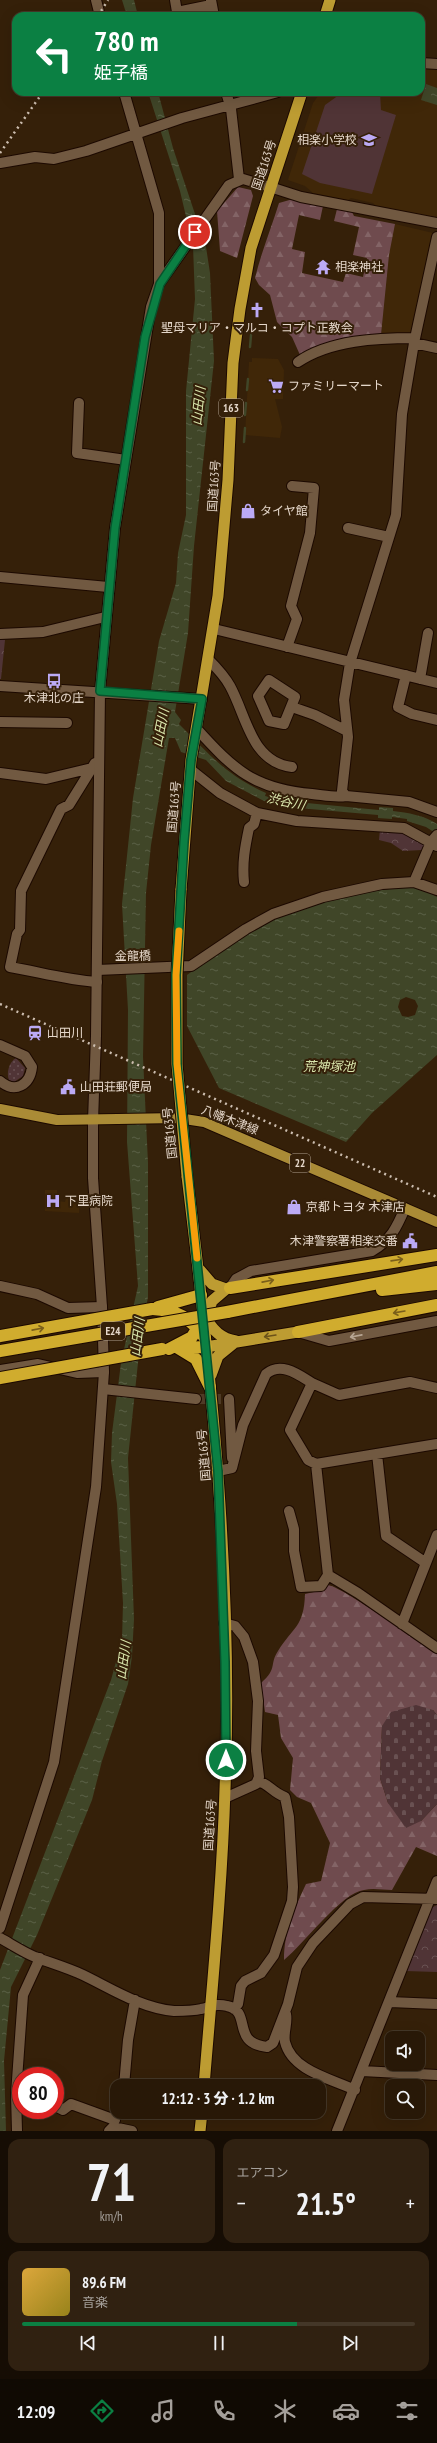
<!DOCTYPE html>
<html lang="ja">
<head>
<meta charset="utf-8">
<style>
	body { margin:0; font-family:"PT Sans Narrow","Noto Sans JP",sans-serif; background:#302111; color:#f1f3f6; height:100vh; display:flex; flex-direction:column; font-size:15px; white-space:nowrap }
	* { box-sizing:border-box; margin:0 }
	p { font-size:13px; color:#a5a09b }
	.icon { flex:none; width:22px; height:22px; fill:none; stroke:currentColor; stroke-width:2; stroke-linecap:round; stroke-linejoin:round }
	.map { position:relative; height:2131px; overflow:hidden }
	.details { display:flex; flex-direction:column; gap:8px; padding:8px; background:#160d04; flex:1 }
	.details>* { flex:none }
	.hud { position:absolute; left:12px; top:12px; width:413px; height:84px; border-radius:12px; box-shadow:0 4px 16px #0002,0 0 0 1px #443728; background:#0b8043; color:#fff; overflow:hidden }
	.buttons { position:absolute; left:385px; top:2031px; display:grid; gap:8px }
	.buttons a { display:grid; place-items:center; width:40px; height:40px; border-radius:8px; background:#281807; box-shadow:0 4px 16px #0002,0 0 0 1px #443728; font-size:20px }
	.speed { position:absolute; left:12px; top:2067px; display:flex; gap:8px; font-size:20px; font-weight:700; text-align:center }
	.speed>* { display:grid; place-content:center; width:52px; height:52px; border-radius:50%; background:#281807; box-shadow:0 4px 16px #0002,0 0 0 1px #443728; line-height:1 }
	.speed .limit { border:6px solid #d22; background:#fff; color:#111 }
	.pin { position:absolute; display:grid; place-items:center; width:34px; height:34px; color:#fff; margin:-17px; border:2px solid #fff; border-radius:50%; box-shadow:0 1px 4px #0007 }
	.me { position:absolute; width:44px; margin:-22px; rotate:0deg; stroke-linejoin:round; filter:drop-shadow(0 0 3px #0008) }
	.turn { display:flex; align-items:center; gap:14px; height:84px; padding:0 16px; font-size:18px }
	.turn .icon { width:52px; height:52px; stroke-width:2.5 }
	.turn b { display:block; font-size:28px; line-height:34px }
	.big { font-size:30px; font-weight:800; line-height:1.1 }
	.details .tile { flex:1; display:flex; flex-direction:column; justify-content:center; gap:6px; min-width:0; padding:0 14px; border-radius:12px; background:#302111 }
	.details .dial { align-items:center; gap:0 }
	.dial b { font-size:52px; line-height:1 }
	.song { display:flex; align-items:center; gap:12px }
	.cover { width:48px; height:48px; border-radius:6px; background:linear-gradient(135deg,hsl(40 70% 55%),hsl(50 70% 35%)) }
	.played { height:4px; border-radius:2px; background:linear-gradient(90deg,#0b8043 70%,#443728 70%) }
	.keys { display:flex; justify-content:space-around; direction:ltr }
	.heat { display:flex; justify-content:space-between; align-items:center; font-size:22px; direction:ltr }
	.details .tiles { flex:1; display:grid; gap:8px; grid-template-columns:1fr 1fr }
	.tile:last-child { grid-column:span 2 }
	.trip { position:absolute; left:110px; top:2079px; width:216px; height:40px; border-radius:12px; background:#281807; box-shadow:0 4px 16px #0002,0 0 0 1px #443728; font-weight:800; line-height:40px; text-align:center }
	.tabs { display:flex; height:64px; justify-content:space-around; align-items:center; background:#100a03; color:#a5a09b }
	.tabs .icon { width:28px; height:28px }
	.tabs .on { color:#0b8043 }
	.tabs b { font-size:18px; color:#f1f3f6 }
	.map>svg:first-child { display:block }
	.built { fill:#402708 }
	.grass { fill:url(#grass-dots) }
	.forest { fill:url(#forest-firs) }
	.cemetery { fill:url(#cemetery-stones) }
	.park { fill:url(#park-crowns) }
	.pitch { fill:#503436 }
	.water { fill:url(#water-ripples); fill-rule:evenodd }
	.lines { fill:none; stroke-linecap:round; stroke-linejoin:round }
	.stream { stroke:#404628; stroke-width:2.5 }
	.minor-tunnel { stroke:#4f3b26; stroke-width:10; stroke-dasharray:10 5; stroke-linecap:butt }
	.minor-casing { stroke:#1c0900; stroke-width:12 }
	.tertiary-casing { stroke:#1c0900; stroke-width:12 }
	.primary-casing { stroke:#1c0900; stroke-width:12 }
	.trunk-casing { stroke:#1c0900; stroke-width:13 }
	.motorway-casing { stroke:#1c0900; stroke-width:14 }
	.minor { stroke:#715941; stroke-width:10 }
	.tertiary { stroke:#715941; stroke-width:10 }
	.primary { stroke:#aa8b36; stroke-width:10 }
	.trunk { stroke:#bd9c32; stroke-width:11 }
	.motorway { stroke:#d0ac2e; stroke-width:12 }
	.rail { stroke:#ccbdaf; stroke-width:2.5; stroke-dasharray:2 4; stroke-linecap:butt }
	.trunk-bridge-casing { stroke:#1c0900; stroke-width:13; stroke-linecap:butt }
	.motorway-bridge-casing { stroke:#1c0900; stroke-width:14; stroke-linecap:butt }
	.trunk-bridge { stroke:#bd9c32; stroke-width:11 }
	.motorway-bridge { stroke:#d0ac2e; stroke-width:12 }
	.oneway { stroke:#7b5f1a }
	.oneway2 { stroke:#6b5219 }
	.oneway3 { stroke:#b7a593 }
	.route-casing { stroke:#07532c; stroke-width:10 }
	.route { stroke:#0b8043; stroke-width:7 }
	.slow { stroke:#f59e0b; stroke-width:7 }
	.labels { text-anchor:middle; stroke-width:4; stroke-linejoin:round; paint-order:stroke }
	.shield { fill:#352009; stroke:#b0a090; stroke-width:1 }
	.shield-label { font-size:11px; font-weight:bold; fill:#e5d7ca }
	.poi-label { font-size:12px; fill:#e5d7ca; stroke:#352009; text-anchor:start }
	.street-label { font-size:12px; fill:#e5d7ca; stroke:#352009 }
	.water-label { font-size:13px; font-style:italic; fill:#dae7ad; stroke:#352009 }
</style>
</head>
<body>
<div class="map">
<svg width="437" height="2131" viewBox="0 0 437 2131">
	<defs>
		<pattern id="grass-dots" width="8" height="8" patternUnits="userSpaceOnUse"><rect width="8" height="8" fill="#503436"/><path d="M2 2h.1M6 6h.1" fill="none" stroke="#695152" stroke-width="1.8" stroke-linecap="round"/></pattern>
		<pattern id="forest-firs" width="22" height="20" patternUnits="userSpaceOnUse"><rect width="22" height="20" fill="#6f4b4e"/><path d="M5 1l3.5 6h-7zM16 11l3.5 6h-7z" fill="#836466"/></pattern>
		<pattern id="cemetery-stones" width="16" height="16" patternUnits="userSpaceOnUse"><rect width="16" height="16" fill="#503436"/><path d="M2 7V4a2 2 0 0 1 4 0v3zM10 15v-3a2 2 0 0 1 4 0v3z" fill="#695152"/></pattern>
		<pattern id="park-crowns" width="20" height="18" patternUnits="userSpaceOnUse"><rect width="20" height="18" fill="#503436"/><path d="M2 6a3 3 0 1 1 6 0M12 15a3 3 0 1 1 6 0" fill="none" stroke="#695152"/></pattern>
		<pattern id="water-ripples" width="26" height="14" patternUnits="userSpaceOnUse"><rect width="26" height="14" fill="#404628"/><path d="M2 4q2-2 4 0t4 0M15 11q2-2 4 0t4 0" fill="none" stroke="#5b6046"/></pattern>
	</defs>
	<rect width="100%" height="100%" fill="#352009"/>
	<path class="built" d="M421 68H437V218L376 206 373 203 351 198 348 200 313 193 305 186 288 180 313 103 321 92H421Z
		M395 224 433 233 412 332 409 335 381 336 389 255Z
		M252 358 278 359 284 370 283 399H275L282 427 280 438 245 435 249 362H252Z
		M45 1190H57V1201L65 1202 66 1198 80 1199 79 1213 45 1211Z"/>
	<path class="grass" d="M16 1058 25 1068 23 1076 14 1082 9 1080C6 1073 9 1062 16 1058Z"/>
	<path class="forest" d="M238 187 251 190 253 196 237 258 220 251 217 211Z
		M293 199 323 206 320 220 299 215 292 249 305 252 302 273 343 282 346 273 363 277 367 258 353 255 359 227 334 221 337 209 352 212 354 216 395 224 389 255 381 335 300 355 292 337 277 322 270 295 259 285 255 278C261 253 271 229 279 203Z
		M327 1585C339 1584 421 1644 437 1654V1715L433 1710 382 1726 380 1778 388 1803 421 1821 437 1804V1856L416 1847 392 1890C383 1890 373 1888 364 1890 342 1892 304 1944 284 1960 284 1931 294 1910 306 1884L321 1881 330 1843 311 1803 297 1797 290 1790 293 1758 281 1738 278 1715 265 1712 261 1683C278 1668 269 1665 278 1651 293 1627 304 1627 305 1594L323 1590Z"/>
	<path class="cemetery" d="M416 1705 433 1710 437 1715V1804L421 1821 406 1828 388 1803 380 1778 382 1726 391 1712Z"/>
	<path class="park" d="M0 640H5L1 679H0Z
		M380 829 401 831 428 842 422 850 403 851 391 843 379 840Z
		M437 1905V1972L406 1971 431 1908Z"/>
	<path class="pitch" d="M351 92H380L381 110 396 115 372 194 320 183 302 174 325 105 339 95Z"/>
	<path class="water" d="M122 0H134L138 16H127Z
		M426 84 437 88V105L421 100Z
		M148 92H158L173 148 206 247 210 273 214 361 194 546 188 633 175 712 181 720 179 724C208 753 227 776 266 793L265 796 286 801 379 810V807L393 808V811C408 813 424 815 437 824V834L426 827 407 821V819L392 817V819L378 818V815L287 807 264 801 226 781 206 760 181 752 175 738H169L151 845 146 893 143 1057 148 1163V1297L141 1334 128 1458 134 1619 132 1656 128 1684 102 1761 92 1800 37 1935 11 1987 4 2061 6 2131H0V1970L111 1680 122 1640 123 1603 117 1504 111 1462 112 1433 121 1363 138 1286 127 1142 128 1010 122 904 133 798 159 641 176 583 178 553 186 515V391L195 299 193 246 180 191Z
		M418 886 437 897V1055L372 1113 346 1142 219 1088 187 1026V975C216 954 246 931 279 916 323 897 371 890 418 886ZM406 997 415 1000 418 1006 415 1015 408 1017 402 1016 398 1007 400 1000Z"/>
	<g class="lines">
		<path class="stream" d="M250 347 251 335
			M247 390 248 379
			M245 415 246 403
			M244 442 245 428"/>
		<path class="minor-tunnel" d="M196 1399H229"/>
		<g class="minor-casing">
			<path id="minor" d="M96 0 100 16
				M175 0 177 12 211 5
				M211 0 214 16
				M421 63 437 64
				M124 92 159 213V284
				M226 92 231 109 239 179
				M0 163 35 157 54 159 86 151 182 118 278 92
				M270 187 301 197 437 223
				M437 237 414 343 402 414 396 515 350 663 344 700 348 737 342 791 346 796 409 802 437 812
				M414 343 437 348
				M298 362C330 340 377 338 415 338
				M79 403 77 453 126 460
				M348 528 389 537
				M0 577 108 587
				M214 629 437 683
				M0 634 43 632 105 617
				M287 647 297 619 291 606 310 533 314 488 292 486
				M208 659C216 667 224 675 230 686 247 717 251 762 292 767
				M406 675 398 707 412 714 437 720
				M420 679 428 633
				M269 680 295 697 284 724 269 721 258 696Z
				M292 707 315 715 347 731
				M0 722 67 723
				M196 728C234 770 254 789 312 794 323 795 335 798 346 796
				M191 770 220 793 257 813 297 821 404 828 437 846
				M0 773 46 779 92 768
				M244 882C242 863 245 847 249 828L254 824 257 813
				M414 882 431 842 437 835
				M97 970 191 966 246 929 273 914 323 897 382 884 414 882 437 890
				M97 982C67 980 39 972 10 967L17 934 20 930 21 891 61 809 69 805 95 763 99 762
				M0 1045 25 1056 32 1067C30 1085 15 1094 0 1081
				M0 1286 37 1294 68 1308 102 1307
				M0 1370 38 1364 77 1373 104 1372
				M437 1388 410 1382 339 1395 312 1383 290 1430 308 1460 316 1464 437 1444
				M103 1389 196 1399
				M229 1399 232 1458
				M377 1454 386 1536 426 1563
				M316 1464 328 1575 358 1593 437 1648
				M218 1471 232 1468 243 1425 266 1374C281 1361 299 1375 312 1383
				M289 1511 294 1529V1551L301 1587 321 1586 328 1575
				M224 1623 235 1626 244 1637 253 1662 258 1701 256 1751 259 1777 256 1784 225 1798
				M402 1624 437 1535
				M0 1938C11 1944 23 1952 35 1957 51 1963 68 1968 83 1975 112 1989 141 2008 174 2011 182 2011 193 2011 201 2009 211 2007 216 2003 227 2006 253 2011 230 2043 267 2047L273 2043 288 2004 297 1967 313 1943 350 1904 363 1897 437 1899
				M390 2002 437 2004
				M234 2009 238 2004 241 1986 245 1981 261 1973 274 1955 292 1901 293 1887 289 1817 285 1797C273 1793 269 1784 258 1781
				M286 2014C288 2023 283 2033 285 2042 292 2071 332 2079 355 2090
				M362 2071 437 2075
				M124 2086 128 2040 135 2000
				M55 2106 63 2110 71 2104 115 2120
				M17 2131 16 2094 23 1995 40 1958
				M109 2131 113 2127 132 2131
				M337 2131 437 1881"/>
		</g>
		<g class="tertiary-casing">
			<path id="tertiary" d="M0 686 202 699
				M230 1288 236 1279 251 1271 372 1251C391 1240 397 1227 405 1208
				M298 1332 329 1341 437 1321
				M0 1928 54 1762 96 1487 104 1372 102 1307 93 1178V1121L96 1036 100 691 115 528 151 307 159 284 229 185 243 179 270 187"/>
		</g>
		<g class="primary-casing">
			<path id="primary" d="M0 1109 57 1120 178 1118 204 1122 437 1222"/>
		</g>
		<g class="trunk-casing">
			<path id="trunk" d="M325 16 330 0
				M181 890 191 760 218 596 228 480 233 363 240 309 251 248 302 92
				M187 1176C212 1379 233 1584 225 1789 222 1888 212 1987 204 2086
				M200 1270 212 1284 226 1289
				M205 1315C211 1329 221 1339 236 1341
				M206 1319 212 1301 226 1289
				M206 1347 298 1332
				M211 1375 218 1356 234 1343
				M200 2131 202 2112"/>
		</g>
		<g class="motorway-casing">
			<path id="motorway" d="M230 1288 437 1255
				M382 1290 437 1284
				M158 1307 201 1295
				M152 1309C177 1310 191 1318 205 1338
				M227 1312 437 1272
				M298 1332 437 1305
				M178 1348 196 1359 210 1387
				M179 1348 206 1347
				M169 1349 192 1337 201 1322"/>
		</g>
		<use href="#minor" class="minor"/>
		<use href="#tertiary" class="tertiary"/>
		<use href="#primary" class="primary"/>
		<use href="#trunk" class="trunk"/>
		<use href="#motorway" class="motorway"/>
		<path class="rail" d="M98 16 108 0
			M0 153 43 92
			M0 1004 437 1197"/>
		<g class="trunk-bridge-casing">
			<path id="trunk-bridge" d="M181 890 177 975V1064L187 1176"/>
		</g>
		<g class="motorway-bridge-casing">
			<path id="motorway-bridge" d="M0 1336 152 1309
				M0 1351 227 1312
				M0 1378 162 1349"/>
		</g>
		<use href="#trunk-bridge" class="trunk-bridge"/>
		<use href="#motorway-bridge" class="motorway-bridge"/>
	</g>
	<defs><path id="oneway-shaft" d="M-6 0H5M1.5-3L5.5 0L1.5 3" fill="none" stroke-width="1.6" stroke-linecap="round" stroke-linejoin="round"/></defs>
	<g class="oneway">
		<use href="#oneway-shaft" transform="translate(397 1260) rotate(-8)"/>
		<use href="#oneway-shaft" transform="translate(268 1281) rotate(-11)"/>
		<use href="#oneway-shaft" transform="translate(399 1312) rotate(170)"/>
		<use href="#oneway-shaft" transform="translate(38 1329) rotate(-11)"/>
	</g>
	<use class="oneway2" href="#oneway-shaft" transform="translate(270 1336) rotate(171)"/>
	<use class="oneway3" href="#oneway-shaft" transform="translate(356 1336) rotate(169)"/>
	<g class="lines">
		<g class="route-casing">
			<path id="route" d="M195 232 160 284 145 337 115 528 100 691 202 699 191 760 184 842 176 975 177 1064 218 1471 225 1662 226 1760"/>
		</g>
		<use href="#route" class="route"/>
		<path class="slow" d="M179 931 176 975 177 1064 197 1258"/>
	</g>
	<defs>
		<g id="school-bare" transform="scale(1.2)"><path d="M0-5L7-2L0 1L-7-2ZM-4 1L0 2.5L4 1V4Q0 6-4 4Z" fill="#bcaaf5" stroke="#352009" stroke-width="2.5" paint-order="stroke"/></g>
		<g id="temple-bare" transform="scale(1.2)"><path d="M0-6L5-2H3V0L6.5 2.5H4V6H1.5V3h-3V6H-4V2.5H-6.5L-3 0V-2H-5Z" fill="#bcaaf5" stroke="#352009" stroke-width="2.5" paint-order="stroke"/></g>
		<g id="church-bare" transform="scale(1.2)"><path d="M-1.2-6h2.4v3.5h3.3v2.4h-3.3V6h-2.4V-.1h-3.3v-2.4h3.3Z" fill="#bcaaf5" stroke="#352009" stroke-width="2.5" paint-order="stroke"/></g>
		<g id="supermarket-bare" transform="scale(1.2)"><path d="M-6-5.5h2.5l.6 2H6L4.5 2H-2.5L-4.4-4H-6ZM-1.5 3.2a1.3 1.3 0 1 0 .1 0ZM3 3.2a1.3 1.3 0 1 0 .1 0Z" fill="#bcaaf5" stroke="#352009" stroke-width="2.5" paint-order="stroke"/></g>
		<g id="shop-bare" transform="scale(1.2)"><path d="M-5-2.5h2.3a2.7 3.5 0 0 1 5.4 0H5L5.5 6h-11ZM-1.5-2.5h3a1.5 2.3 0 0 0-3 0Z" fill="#bcaaf5" stroke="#352009" stroke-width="2.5" paint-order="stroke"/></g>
		<g id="bus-bare" transform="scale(1.2)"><path d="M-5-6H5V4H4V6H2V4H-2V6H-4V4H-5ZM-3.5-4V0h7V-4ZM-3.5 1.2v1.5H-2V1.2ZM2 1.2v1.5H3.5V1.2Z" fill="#bcaaf5" stroke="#352009" stroke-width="2.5" paint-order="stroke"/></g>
		<g id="station-bare" transform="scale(1.2)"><path d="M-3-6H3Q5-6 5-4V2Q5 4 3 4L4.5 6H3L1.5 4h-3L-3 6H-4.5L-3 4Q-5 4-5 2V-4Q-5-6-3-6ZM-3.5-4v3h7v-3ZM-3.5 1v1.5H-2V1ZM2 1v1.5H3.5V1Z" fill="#bcaaf5" stroke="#352009" stroke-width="2.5" paint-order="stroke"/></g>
		<g id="civic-bare" transform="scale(1.2)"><path d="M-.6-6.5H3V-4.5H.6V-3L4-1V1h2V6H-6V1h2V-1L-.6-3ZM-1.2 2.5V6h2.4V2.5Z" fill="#bcaaf5" stroke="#352009" stroke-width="2.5" paint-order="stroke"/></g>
		<g id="hospital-bare" transform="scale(1.2)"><path d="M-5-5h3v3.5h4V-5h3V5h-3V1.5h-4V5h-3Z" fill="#bcaaf5" stroke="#352009" stroke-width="2.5" paint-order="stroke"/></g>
	</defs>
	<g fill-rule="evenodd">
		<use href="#school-bare" x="369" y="140"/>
		<use href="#temple-bare" x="323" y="267"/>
		<use href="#church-bare" x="257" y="310"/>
		<use href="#supermarket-bare" x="276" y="386"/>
		<use href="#shop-bare" x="248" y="511"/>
		<use href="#bus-bare" x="54" y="681"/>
		<use href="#station-bare" x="35" y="1033"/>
		<use href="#civic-bare" x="68" y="1087"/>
		<use href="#hospital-bare" x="53" y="1201"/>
		<use href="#shop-bare" x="294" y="1207"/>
		<use href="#civic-bare" x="410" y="1241"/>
	</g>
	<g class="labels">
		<g class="shield">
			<rect x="219" y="399" width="24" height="18" rx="3"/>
			<rect x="290" y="1154" width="20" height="18" rx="3"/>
			<rect x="101" y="1322" width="24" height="18" rx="3"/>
		</g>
		<g class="shield-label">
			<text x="231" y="412">163</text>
			<text x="300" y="1167">22</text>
			<text x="113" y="1335">E24</text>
		</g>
		<g class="poi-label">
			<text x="357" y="144" text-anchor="end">相楽小学校</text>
			<text x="335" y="271">相楽神社</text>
			<text x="257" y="332" text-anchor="middle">聖母マリア・マルコ・コプト正教会</text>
			<text x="288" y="390">ファミリーマート</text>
			<text x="260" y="515">タイヤ館</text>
			<text x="54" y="702" text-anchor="middle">木津北の庄</text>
			<text x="47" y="1037">山田川</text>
			<text x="80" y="1091">山田荘郵便局</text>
			<text x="65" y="1205">下里病院</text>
			<text x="306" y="1211">京都トヨタ 木津店</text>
			<text x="398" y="1245" text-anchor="end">木津警察署相楽交番</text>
		</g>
		<g class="street-label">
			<text transform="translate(264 165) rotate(-72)" y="4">国道163号</text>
			<text transform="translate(214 486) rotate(-86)" y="4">国道163号</text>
			<text transform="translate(174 807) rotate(-85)" y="4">国道163号</text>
			<text x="133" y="960">金龍橋</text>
			<text transform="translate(230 1120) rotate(21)" y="4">八幡木津線</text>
			<text transform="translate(170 1133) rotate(-96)" y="4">国道163号</text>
			<text transform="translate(204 1455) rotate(-95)" y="4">国道163号</text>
			<text transform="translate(210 1825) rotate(-86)" y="4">国道163号</text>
		</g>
		<g class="water-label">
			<text transform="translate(198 406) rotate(-84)" y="5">山田川</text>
			<text transform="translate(160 728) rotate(-79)" y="5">山田川</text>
			<text transform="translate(286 801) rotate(12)" y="5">渋谷川</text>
			<text x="329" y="1071">荒神塚池</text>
			<text transform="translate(137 1337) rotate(-83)" y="5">山田川</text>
			<text transform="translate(123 1660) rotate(-82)" y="5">山田川</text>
		</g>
	</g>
</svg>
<div class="buttons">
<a><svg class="icon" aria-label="sound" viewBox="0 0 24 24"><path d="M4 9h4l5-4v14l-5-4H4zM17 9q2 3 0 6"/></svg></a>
<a><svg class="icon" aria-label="search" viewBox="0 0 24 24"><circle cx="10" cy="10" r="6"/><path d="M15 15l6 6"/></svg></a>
</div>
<div class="speed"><div class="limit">80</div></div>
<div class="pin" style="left:195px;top:232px;background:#d93025"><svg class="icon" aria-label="arrive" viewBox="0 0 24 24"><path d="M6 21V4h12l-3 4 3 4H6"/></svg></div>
<svg class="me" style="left:226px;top:1760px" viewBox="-20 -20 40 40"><circle r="17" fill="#0b8043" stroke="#fff" stroke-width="3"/><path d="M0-11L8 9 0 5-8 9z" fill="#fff"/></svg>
<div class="trip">12:12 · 3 分 · 1.2 km</div>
<div class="hud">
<div class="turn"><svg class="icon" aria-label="left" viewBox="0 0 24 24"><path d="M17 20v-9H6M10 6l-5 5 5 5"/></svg><div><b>780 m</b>姫子橋</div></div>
</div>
</div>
<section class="details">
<div class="tiles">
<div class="tile dial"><b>71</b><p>km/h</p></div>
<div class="tile"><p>エアコン</p>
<div class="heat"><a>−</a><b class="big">21.5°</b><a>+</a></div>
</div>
<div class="tile">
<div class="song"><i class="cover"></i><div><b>89.6 FM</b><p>音楽</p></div></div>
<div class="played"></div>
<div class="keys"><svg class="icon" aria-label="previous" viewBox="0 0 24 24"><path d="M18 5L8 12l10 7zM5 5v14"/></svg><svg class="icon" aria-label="pause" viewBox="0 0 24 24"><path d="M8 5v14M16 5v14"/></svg><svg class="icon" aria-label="next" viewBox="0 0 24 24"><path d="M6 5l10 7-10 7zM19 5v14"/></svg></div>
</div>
</div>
</section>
<nav class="tabs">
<b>12:09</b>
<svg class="icon on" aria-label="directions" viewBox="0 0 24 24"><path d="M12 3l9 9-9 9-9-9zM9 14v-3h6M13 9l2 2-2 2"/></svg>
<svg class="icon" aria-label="music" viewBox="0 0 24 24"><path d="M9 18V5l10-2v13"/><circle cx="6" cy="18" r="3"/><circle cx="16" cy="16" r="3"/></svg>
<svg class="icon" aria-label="phone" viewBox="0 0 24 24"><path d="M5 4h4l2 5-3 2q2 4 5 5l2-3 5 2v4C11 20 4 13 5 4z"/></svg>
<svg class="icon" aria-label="climate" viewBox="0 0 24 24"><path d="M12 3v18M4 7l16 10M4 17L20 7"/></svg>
<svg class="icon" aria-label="car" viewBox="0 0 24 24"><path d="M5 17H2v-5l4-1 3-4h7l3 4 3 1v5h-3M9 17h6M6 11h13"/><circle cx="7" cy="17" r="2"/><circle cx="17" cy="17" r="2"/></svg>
<svg class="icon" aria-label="filters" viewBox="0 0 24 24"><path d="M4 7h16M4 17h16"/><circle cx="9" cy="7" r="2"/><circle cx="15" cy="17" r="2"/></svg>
</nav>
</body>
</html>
